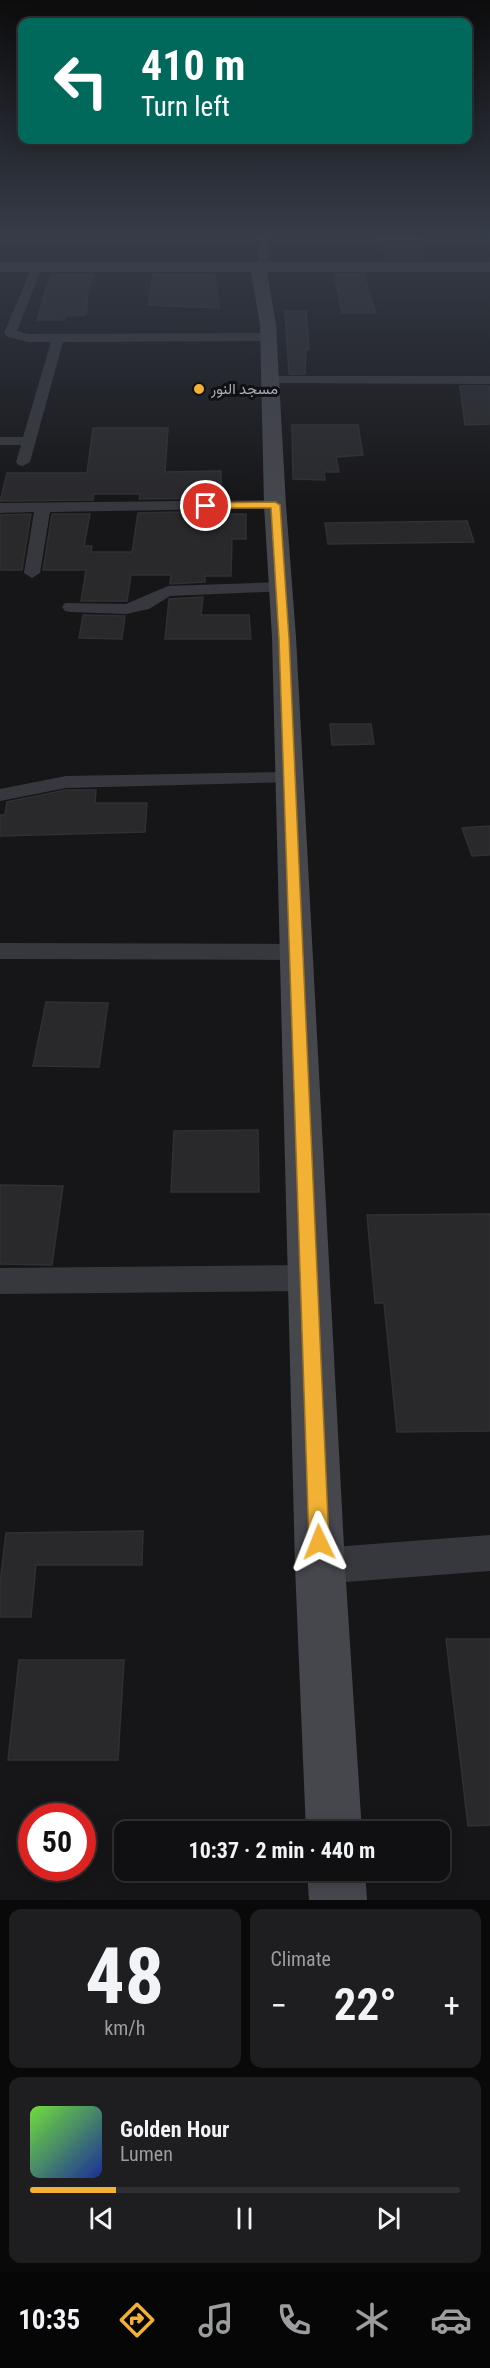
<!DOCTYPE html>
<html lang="en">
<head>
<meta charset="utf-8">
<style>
	body { margin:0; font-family:"Roboto Condensed",Vazirmatn,sans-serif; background:#1e1e20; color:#f1f3f6; height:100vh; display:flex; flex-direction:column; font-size:22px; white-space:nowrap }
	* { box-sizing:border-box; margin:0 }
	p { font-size:20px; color:#9c9d9f }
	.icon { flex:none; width:33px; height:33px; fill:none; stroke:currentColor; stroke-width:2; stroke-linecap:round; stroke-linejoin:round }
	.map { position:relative; height:1900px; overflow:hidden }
	.drawer { display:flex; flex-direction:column; gap:9px; padding:9px; background:#09090a; flex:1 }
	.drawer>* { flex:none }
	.hud { position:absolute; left:18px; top:18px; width:454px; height:126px; border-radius:12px; box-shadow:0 3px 15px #0003,0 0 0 2px #303032; background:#00695c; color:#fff; overflow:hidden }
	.speed { position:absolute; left:18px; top:1803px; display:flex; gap:12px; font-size:30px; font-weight:700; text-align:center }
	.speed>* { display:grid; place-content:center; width:78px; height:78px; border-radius:50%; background:#101012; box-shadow:0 3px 15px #0003,0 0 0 2px #303032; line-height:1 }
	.speed .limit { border:9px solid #d22; background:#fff; color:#111 }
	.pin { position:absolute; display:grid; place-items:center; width:51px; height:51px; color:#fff; margin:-26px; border:3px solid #fff; border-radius:50%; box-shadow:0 2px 6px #0007 }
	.me { position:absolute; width:66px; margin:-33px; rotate:358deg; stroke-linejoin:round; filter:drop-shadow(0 0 4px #0008) }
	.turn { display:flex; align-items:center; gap:21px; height:126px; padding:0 24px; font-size:27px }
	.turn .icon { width:78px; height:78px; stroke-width:2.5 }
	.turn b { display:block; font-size:42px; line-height:51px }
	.big { font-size:45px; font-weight:700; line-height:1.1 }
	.drawer .card { flex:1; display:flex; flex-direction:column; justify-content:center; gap:9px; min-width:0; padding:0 21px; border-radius:12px; background:#1e1e20 }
	.drawer .dial { align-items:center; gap:0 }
	.dial b { font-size:78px; line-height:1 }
	.song { display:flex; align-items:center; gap:18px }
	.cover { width:72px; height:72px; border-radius:9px; background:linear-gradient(135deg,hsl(100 70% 55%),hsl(230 70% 35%)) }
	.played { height:6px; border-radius:3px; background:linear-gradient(90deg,#f2b134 20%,#303032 20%) }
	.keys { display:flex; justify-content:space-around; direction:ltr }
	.heat { display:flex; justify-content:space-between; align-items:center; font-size:33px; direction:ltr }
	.drawer .tiles { flex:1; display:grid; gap:9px; grid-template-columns:1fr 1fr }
	.card:last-child { grid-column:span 2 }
	.trip { position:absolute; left:114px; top:1821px; width:336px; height:60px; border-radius:12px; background:#101012; box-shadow:0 3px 15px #0003,0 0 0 2px #303032; font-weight:700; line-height:60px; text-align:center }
	.dock { display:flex; height:96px; justify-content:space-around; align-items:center; background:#060607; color:#9c9d9f }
	.dock .icon { width:42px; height:42px }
	.dock .active { color:#f2b134 }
	.dock b { font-size:27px; color:#f1f3f6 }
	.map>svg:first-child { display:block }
	.building { fill:#29292c; stroke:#303034; stroke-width:1.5 }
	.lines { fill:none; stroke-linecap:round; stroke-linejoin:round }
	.street { fill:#37383d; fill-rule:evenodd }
	.secondary { fill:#45474d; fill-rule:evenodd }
	.route { fill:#f2b134; stroke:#9d7322; stroke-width:1.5 }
	.poi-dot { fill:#f2b134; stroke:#111113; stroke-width:2 }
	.labels { text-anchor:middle; stroke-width:6; stroke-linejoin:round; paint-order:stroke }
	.far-poi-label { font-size:15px; fill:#a8adb8; stroke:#111113; text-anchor:start }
</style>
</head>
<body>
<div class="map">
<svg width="490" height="1900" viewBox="0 0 490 1900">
	<rect width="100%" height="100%" fill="#161618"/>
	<path class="building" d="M380 239H422L423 258 386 259Z
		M51 274H93L88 291 86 315 65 316 64 320H37Z
		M153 274 215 275 219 308 148 305Z
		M334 274H363L376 313H342Z
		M285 311H306L309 349H306L305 374H289Z
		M460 386H490V424L465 425Z
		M292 425H358L363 455 336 457 339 472H324L325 480 293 479Z
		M93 428H168L165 472 221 471V498L139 499 140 494H94L93 500 0 501 7 473H87Z
		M222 511V514H246V539H232L231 576H205V582L170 584 171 575H131L127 601H81L86 570H43L52 514H90L84 546H92L91 552H132L138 513Z
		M31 514 22 570H0V515Z
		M467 521 474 542 328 544 325 523Z
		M203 597 201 615H249L251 639H165L169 599Z
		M83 615 125 616 122 639 79 638Z
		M330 724H371L374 744 332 745Z
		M66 790H96L95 803H147L145 832 0 836V815H5L7 802Z
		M490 826V855L472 856 462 828Z
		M46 1002 108 1003 99 1067 33 1066Z
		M258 1130 259 1192H171L174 1131Z
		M0 1185 63 1186 52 1265 0 1264Z
		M490 1214V1431L397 1432 384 1303H375L367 1215Z
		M143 1531 142 1565H36L31 1617H0V1583L6 1533Z
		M446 1639H490V1825L468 1826Z
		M19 1660H124L118 1760H8Z"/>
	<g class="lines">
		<path class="street" d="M258 238H268L269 262 259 270 254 267 259 261Z
			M37 264 42 267 17 331 28 334 268 333 274 337 268 341 63 342 30 462 23 466 18 465 16 462 21 445H0V437H23L51 342H28L6 336 4 333 32 267Z
			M271 376H490V384L266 383 264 380Z
			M275 500 280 502 283 505 280 508 50 512 40 573 32 578 24 573 34 512 0 513V503Z
			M281 582 287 583 290 587 287 591 170 596 149 609 126 614 71 612 65 611 62 607 65 603 126 604 168 586Z
			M288 772 295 774 298 778 295 782 66 788 0 801V789L66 776Z
			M0 943 295 944 303 946 307 952 303 958 295 960 0 959Z
			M310 1265 321 1269 325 1278 321 1287 310 1291 0 1294V1268Z
			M490 1535V1571L320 1584 307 1579 302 1566 307 1553 320 1548Z"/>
		<path class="secondary" d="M0 262H490V272H267L276 325 286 505 296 637 345 1566 362 1832H306L295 1566 272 637 264 505 260 325 251 272H0Z
			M307 1870H365L367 1900H309Z"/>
	</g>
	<linearGradient id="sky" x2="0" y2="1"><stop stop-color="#0c0c0d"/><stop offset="0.47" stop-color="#363c48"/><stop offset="1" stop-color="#363c48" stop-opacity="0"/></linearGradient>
	<rect width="490" height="504" fill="url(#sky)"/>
	<path class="route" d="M275 502 280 505 289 638 329 1542 326 1549 319 1552 312 1549 309 1542 279 638 271 508H206L201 506 206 503Z"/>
	<circle class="poi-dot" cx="199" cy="389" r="6"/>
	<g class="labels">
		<g class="far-poi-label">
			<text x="211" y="394">مسجد النور</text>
		</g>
	</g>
</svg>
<div class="speed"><div class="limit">50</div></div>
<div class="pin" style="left:206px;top:506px;background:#d93025"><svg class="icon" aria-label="arrive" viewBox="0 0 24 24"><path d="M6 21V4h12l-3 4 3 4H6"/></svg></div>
<svg class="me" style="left:319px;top:1542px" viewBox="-20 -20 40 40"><path d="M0-17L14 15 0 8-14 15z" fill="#f2b134" stroke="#fff" stroke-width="4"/></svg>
<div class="trip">10:37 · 2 min · 440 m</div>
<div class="hud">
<div class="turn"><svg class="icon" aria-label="left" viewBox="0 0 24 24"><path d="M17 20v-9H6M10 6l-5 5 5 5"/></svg><div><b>410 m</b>Turn left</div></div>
</div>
</div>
<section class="drawer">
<div class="tiles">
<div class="card dial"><b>48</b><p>km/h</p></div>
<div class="card"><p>Climate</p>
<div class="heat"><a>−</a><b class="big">22°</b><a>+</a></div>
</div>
<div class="card">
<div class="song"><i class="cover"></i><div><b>Golden Hour</b><p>Lumen</p></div></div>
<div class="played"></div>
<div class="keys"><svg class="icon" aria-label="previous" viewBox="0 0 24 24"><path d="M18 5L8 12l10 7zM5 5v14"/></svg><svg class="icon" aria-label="pause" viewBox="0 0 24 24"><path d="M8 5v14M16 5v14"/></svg><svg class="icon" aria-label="next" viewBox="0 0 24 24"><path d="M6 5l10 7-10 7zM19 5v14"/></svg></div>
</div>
</div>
</section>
<nav class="dock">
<b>10:35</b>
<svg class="icon active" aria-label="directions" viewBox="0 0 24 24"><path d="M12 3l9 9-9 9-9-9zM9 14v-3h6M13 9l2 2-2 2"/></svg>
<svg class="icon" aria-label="music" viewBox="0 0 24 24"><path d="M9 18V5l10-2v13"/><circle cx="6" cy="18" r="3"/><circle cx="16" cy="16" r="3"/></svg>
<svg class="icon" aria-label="phone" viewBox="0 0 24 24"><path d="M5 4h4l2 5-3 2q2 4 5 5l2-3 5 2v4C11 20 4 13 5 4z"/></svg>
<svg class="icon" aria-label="climate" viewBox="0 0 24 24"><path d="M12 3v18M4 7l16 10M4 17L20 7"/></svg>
<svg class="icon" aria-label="car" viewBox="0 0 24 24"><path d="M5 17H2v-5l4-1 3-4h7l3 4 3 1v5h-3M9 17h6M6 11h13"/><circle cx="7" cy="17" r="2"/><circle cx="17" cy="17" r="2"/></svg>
</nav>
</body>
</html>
